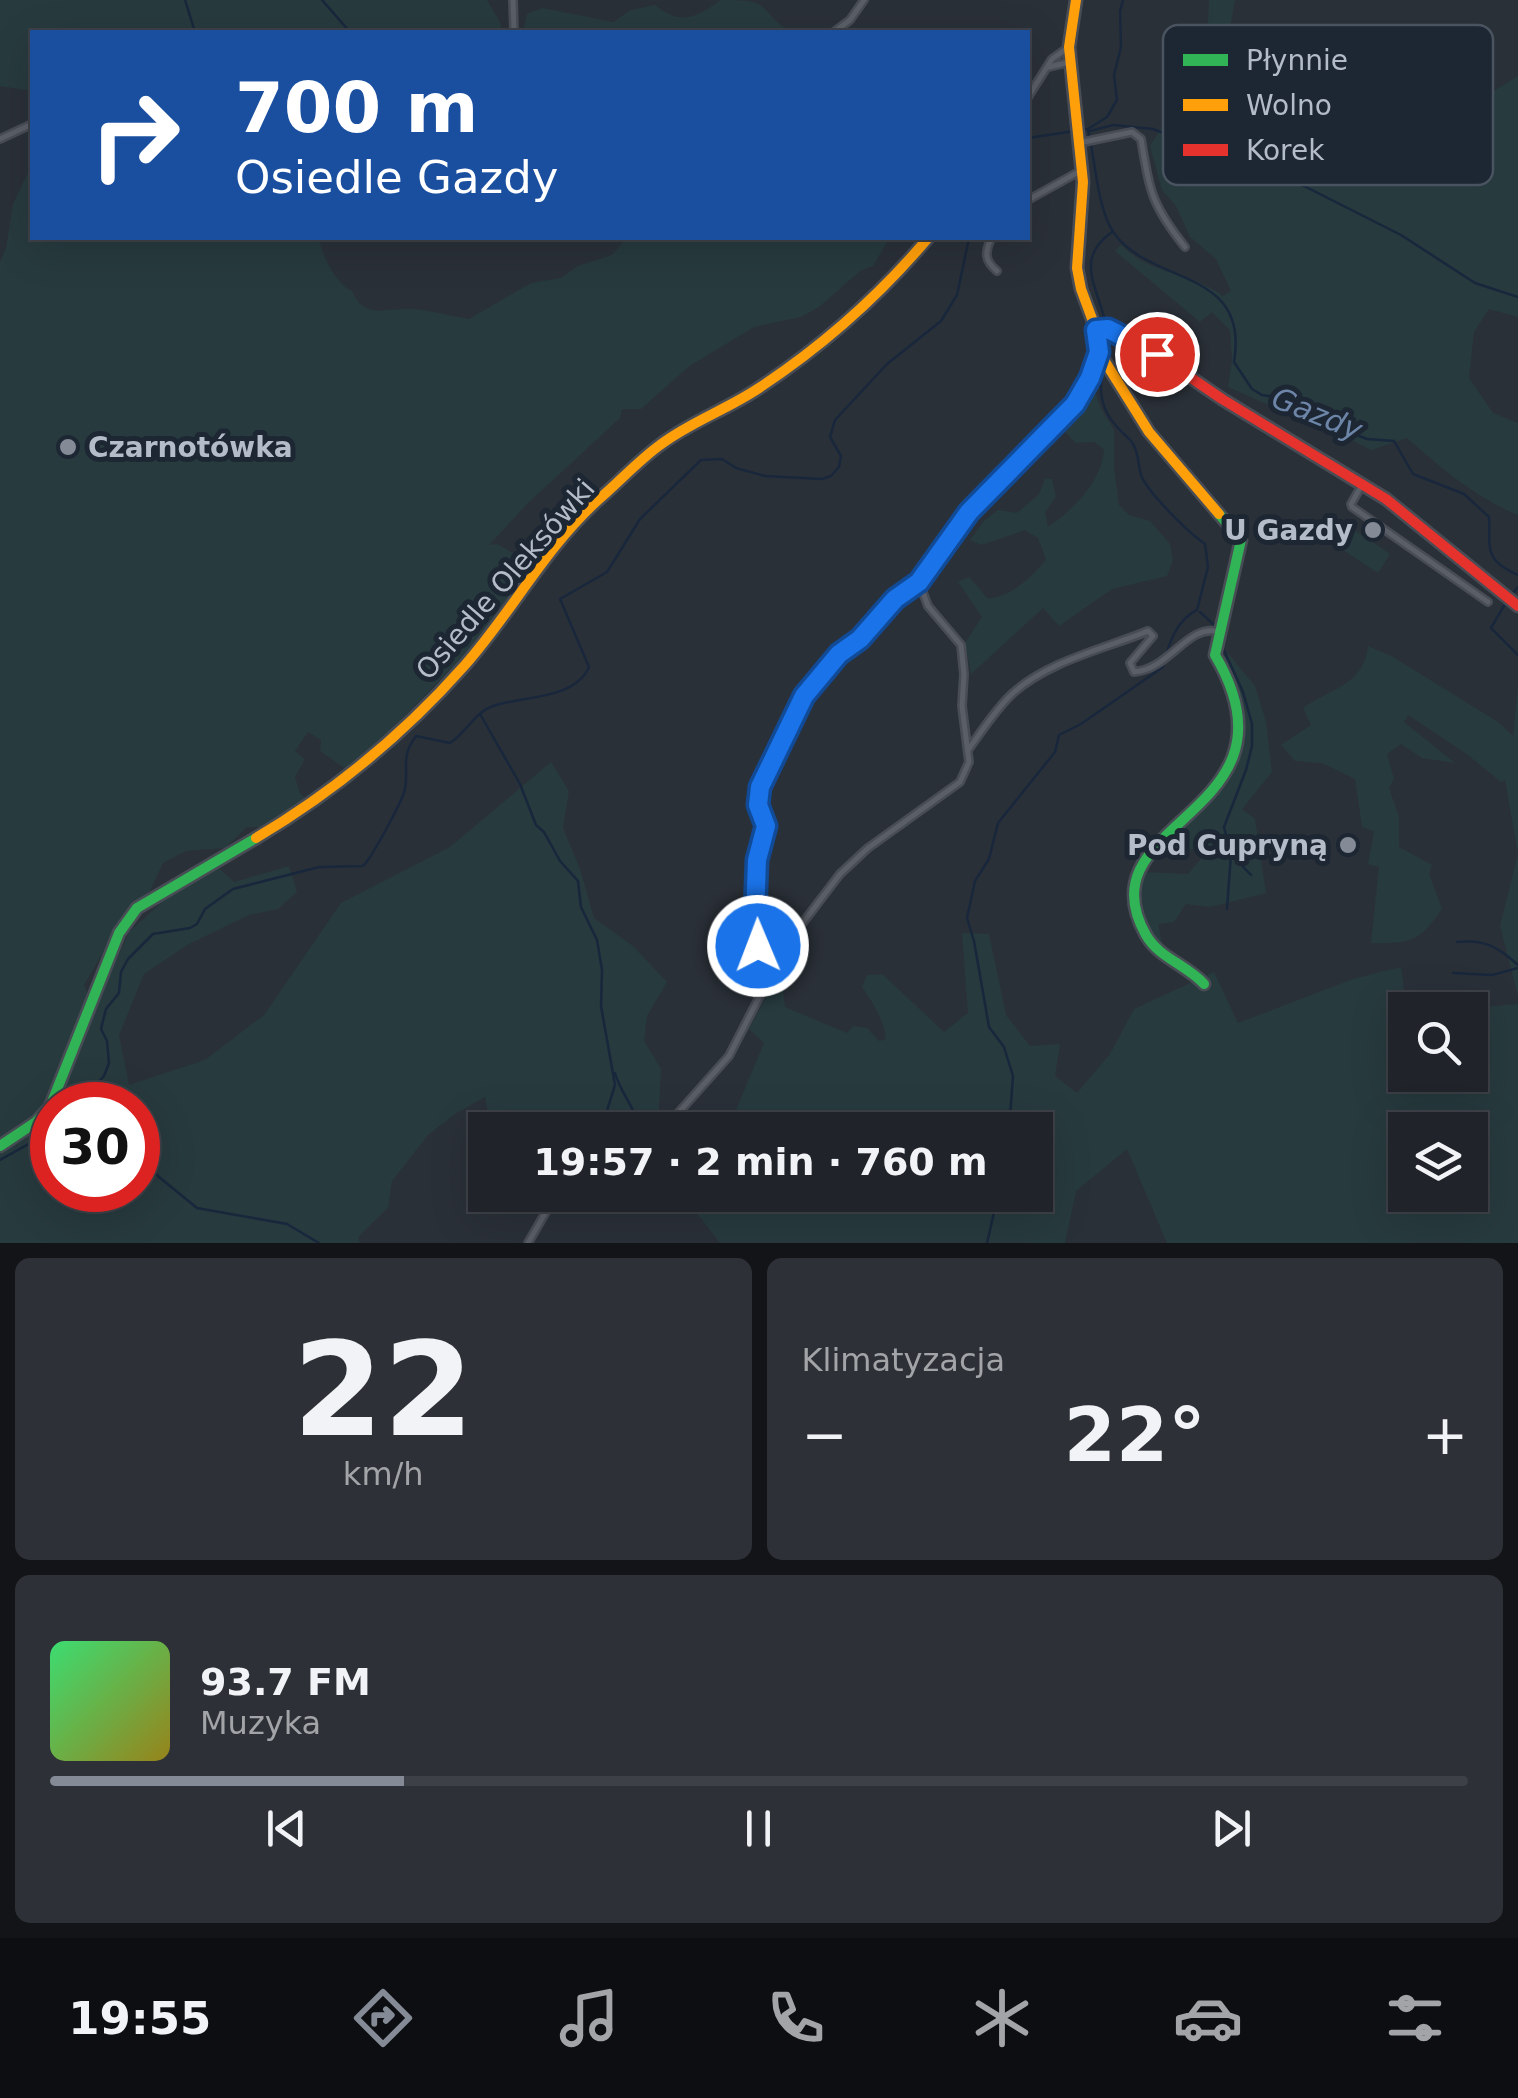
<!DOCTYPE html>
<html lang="pl">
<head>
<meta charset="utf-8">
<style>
	body { margin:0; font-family:"DejaVu Sans",sans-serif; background:#2d3036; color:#f1f3f6; height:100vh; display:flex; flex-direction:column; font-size:38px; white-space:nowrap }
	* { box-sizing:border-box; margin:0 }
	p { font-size:32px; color:#a2a4a8 }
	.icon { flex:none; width:55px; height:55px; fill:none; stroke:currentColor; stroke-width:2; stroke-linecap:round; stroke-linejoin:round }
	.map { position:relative; height:1243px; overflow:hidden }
	.details { display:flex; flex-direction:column; gap:15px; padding:15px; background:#121417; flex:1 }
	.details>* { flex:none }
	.guide { position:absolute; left:30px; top:30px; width:1000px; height:210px; border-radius:0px; box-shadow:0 10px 40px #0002,0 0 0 2px #3d4147; background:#1a4fa0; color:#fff; overflow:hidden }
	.fabs { position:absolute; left:1388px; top:992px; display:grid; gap:20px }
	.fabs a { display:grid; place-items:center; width:100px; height:100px; border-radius:0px; background:#20242a; box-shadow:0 10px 40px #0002,0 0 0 2px #3d4147; font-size:50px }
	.speed { position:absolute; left:30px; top:1082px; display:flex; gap:20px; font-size:50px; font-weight:700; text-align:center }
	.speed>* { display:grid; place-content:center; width:130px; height:130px; border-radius:50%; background:#20242a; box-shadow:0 10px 40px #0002,0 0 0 2px #3d4147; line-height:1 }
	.speed .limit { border:15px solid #d22; background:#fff; color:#111 }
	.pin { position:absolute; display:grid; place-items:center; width:85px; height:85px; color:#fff; margin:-42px; border:5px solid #fff; border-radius:50%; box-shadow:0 2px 10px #0007 }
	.me { position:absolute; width:110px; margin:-55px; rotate:359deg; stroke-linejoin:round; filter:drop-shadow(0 0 8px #0008) }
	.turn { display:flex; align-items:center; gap:35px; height:210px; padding:0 40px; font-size:45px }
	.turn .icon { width:130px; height:130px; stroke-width:2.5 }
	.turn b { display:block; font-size:70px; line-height:85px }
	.big { font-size:75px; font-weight:700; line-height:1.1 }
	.details .tile { flex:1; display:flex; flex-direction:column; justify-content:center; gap:15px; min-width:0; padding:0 35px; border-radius:15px; background:#2d3036 }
	.details .dial { align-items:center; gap:0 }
	.dial b { font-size:130px; line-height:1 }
	.song { display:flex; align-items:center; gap:30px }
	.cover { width:120px; height:120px; border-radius:15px; background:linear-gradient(135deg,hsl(140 70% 55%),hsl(50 70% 35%)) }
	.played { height:10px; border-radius:5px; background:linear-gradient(90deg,#848b96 25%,#3d4147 25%) }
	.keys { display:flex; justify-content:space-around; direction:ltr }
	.heat { display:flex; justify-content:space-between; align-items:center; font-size:55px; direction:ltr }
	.details .tiles { flex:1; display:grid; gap:15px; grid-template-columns:1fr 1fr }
	.tile:last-child { grid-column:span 2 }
	.trip { position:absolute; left:468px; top:1112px; width:585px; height:100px; border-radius:0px; background:#20242a; box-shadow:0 10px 40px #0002,0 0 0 2px #3d4147; font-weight:700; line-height:100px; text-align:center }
	.tabs { display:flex; height:160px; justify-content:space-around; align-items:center; background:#0d0e11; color:#a2a4a8 }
	.tabs .icon { width:70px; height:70px }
	.tabs .selected { color:#848b96 }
	.tabs b { font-size:45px; color:#f1f3f6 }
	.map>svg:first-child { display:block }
	.green { fill:#273a3e; fill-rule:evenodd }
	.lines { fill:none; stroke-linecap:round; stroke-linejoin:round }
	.stream { stroke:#19273c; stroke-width:2.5 }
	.street-casing { stroke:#484c55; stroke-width:10 }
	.fast-casing { stroke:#484c55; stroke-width:15 }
	.slow-casing { stroke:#484c55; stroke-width:15 }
	.jam-casing { stroke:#484c55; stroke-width:15 }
	.street { stroke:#5a5e66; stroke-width:5 }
	.fast { stroke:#30b455; stroke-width:10 }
	.slow { stroke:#ff9f0a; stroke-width:10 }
	.jam { stroke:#e5322d; stroke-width:10 }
	.route-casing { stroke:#114b97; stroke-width:25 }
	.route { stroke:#1a73e8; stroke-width:18 }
	.poi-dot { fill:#848b96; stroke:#1d2633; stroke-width:4 }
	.labels { text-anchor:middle; stroke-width:10; stroke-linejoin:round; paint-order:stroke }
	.poi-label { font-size:28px; font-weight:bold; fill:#b4bcc9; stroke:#1d2633; text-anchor:end }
	.street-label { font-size:28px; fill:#b4bcc9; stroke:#1d2633 }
	.water-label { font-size:30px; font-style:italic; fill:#6d86a8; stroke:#1d2633 }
	.key { fill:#1d2633; stroke:#4a5360; stroke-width:2.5 }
	.key-label { font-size:28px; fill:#b4bcc9 }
</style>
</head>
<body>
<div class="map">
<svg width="1518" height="1243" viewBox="0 0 1518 1243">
	<rect width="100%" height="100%" fill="#2a3038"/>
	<path class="green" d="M0 0H487L500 22 502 32H32V91L0 86Z
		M721 0C775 0 753 6 790 32H523L527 14 542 8 613 22 631 10 655 5C681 26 695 18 721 0Z
		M1209 0H1235L1228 40 1237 64 1232 90 1214 87 1194 116 1207 124 1275 113 1281 93 1296 95 1306 127 1376 134 1434 128 1518 76V317L1489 309 1474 332 1469 378 1493 413 1518 423V515C1476 498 1441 468 1407 438L1371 450 1325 426 1295 403 1271 406 1228 387 1232 360 1230 330 1212 312 1200 322 1115 251 1121 245C1129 252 1138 260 1148 264 1174 276 1199 278 1223 296L1231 291 1216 259 1190 237 1176 206 1162 190 1150 146 1195 74 1207 42Z
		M32 164V238H319C321 254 336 284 352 291 363 318 383 309 406 309 425 308 449 316 469 319L531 283 561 278 578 266 612 255 627 238H893L887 242 873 266 860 271 819 307 801 317 754 327 688 367 641 409H622L620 418 528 503 489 545 497 544 536 566 479 640 350 772 320 751 321 740 308 732 295 751 305 759 295 777 300 793 309 802 267 827H247L225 848 186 851 163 863 150 891 129 908 84 985 94 1009 129 932 172 893 219 868 234 882 289 866 297 892 278 909 249 915 189 944 144 974 119 1035 129 1085 205 1060 264 1015 341 903 450 847 551 762 569 791 563 828 580 869 594 918 633 946 667 982 647 1016 644 1041 661 1069 658 1130H485V1160L467 1147 488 1113 485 1097 455 1114 428 1135 392 1181 388 1208 358 1237 360 1243H0V262L6 248 13 204ZM52 1105H138V1190H52Z
		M1094 388 1100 407 1114 430V468L1119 505 1129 515 1150 521 1170 544 1173 560 1167 576 1112 589 1059 626 1043 608 971 674 965 643 982 617 958 582 969 577 988 599C1014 595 1029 579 1046 560L1038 538 1025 530 981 545 970 540 985 520 998 510 1017 513 1039 494 1045 479H1052L1056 497 1045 512 1048 527C1074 509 1102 481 1104 449L1094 442 1076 443 1062 429Z
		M1353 529 1390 554 1378 573 1340 548Z
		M1368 646 1393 657 1498 722 1513 736 1518 684V996L1500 926 1518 854 1505 780 1501 782 1468 755 1408 715 1404 722 1455 763 1422 758 1401 744 1387 754 1394 779 1389 788 1399 817V847L1432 865 1429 874 1442 909C1420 941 1411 944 1371 943L1379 867 1368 864 1374 831 1362 827 1355 779 1322 763 1295 761 1281 745 1311 725 1303 708C1330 689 1364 685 1368 646Z
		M1228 653 1255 686 1266 722 1272 772 1242 809 1255 819 1266 893 1210 907 1186 904 1174 922 1158 924 1162 943 1157 947C1147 921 1136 900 1145 872L1188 874 1209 849 1157 850C1196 819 1236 782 1241 729 1243 713 1226 677 1221 660Z
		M962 933 989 934 1006 1015 1030 1046 1060 1044 1055 1076 1077 1093 1110 1054 1134 1009 1214 972 1238 1023 1353 979 1401 967 1407 1010 1405 1075H1470V1010H1450L1518 1004V1243H1167L1127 1149 1076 1191 1065 1243H720L690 1204 703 1195H1035V1130H735L736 1110 764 1043 749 1029 774 982 783 990 785 1007 847 1033 853 1026 867 1028 879 1041 886 1039C884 1019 873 1003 862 987L867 975 882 974 944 1032 968 1013ZM1405 1130H1470V1195H1405Z"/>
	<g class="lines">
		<path class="stream" d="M185 0 195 32
			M322 0 350 32
			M1088 129C1095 158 1097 209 1114 233 1151 286 1250 267 1234 362L1252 389 1262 395 1294 400 1341 429 1367 439 1394 441 1413 474 1464 494 1489 517C1491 548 1482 559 1518 575
			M1090 131 1113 125 1153 129 1304 186 1401 235 1475 283 1518 297
			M1028 138 1088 129 1107 117 1117 100 1114 75 1121 47 1120 11 1123 0
			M1106 326C1100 290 1072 260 1112 232
			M1107 361V334
			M1512 594 1518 587
			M1505 604 1491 628 1518 655
			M1200 612 1213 624
			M1221 644 1243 692 1252 724V746L1246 770 1224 827 1231 854 1227 909
			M480 714 520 784 536 825 544 832 560 861 578 881 581 907 597 940 602 970 601 1006 615 1085 601 1130
			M1231 854 1251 875
			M1457 942C1485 939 1498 947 1518 965
			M1453 973 1492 975 1518 968
			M615 1073C621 1094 636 1108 639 1130
			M93 1089 100 1105
			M78 1105 104 1076 109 1063 107 1041 101 1029 106 1009 119 993 121 972 128 959 153 934 190 928 197 924 205 909 233 889 319 867 363 866C371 859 403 800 405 789 409 765 400 758 416 736L450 743C466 733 475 712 493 706 521 696 575 700 589 667L560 599 607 572 640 519 701 460 722 459 736 468 765 476 822 479 831 476 839 467 841 456 830 437 835 420 887 364 941 321 957 295 969 238
			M1009 1130 1013 1076 1004 1047 989 1027 974 941 967 918 975 881 989 859 998 823 1055 752 1059 735 1081 724 1163 667C1168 645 1176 620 1197 610L1208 567 1205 544C1189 533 1148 493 1141 475 1138 465 1139 454 1133 444 1129 437 1122 433 1117 427 1102 411 1097 390 1104 368
			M138 1152 159 1177 197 1208 287 1224 319 1243
			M0 1160 52 1131
			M987 1243 998 1195"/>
		<g class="street-casing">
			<path id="street" d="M513 0 514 32
				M834 32 850 20 864 0
				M1049 67 1070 62
				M1028 97 1052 59 1069 47
				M0 139 32 124
				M1079 143 1132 132 1141 139C1150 192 1151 204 1185 247
				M1028 200 1082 170
				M991 238C985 253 984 260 997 271
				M1362 485 1351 504 1352 507 1488 602
				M968 750C982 731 995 710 1012 694 1048 661 1104 649 1148 631L1153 636 1130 663 1134 672C1169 670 1189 622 1219 632
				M782 952 762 949 756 936 755 916 757 860 766 826 758 805 760 787 804 697 818 677 875 623 895 599 919 582
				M663 1130 729 1056 786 945 840 874 868 848 960 782 969 762 962 706 964 674 961 645 928 606 919 582C935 558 949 534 968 513 1016 459 1074 423 1099 352
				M528 1243 547 1210 564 1195"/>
		</g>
		<g class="fast-casing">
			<path id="fast" d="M1204 984C1187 965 1159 958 1146 935 1080 819 1310 816 1215 655L1241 540 1219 514
				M0 1146 36 1122 50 1107 119 933 137 908 256 838"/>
		</g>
		<g class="slow-casing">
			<path id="slow" d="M1076 0 1069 47 1083 182 1077 268 1081 289 1098 335 1099 352 1149 432 1219 514
				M256 838C335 791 404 734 465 665 512 612 545 548 598 500 619 482 638 461 660 445 690 422 728 409 759 388 821 347 880 295 928 238"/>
		</g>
		<g class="jam-casing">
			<path id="jam" d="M1096 330 1110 331 1143 345 1222 399 1386 499 1518 606"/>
		</g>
		<use href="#street" class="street"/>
		<use href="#fast" class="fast"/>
		<use href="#slow" class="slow"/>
		<use href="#jam" class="jam"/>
	</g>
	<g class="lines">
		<g class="route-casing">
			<path id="route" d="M758 946 755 916 757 860 766 826 758 805 760 787 804 696 839 654 860 639 895 599 919 582 969 512 1075 404 1090 378 1099 352 1096 330 1108 329 1157 354"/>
		</g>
		<use href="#route" class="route"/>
	</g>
	<g class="poi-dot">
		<circle cx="68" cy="447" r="10"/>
		<circle cx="1373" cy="530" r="10"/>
		<circle cx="1348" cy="845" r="10"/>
	</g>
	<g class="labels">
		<g class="poi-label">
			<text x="88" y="457" text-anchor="start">Czarnotówka</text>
			<text x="1353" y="540">U Gazdy</text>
			<text x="1328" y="855">Pod Cupryną</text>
		</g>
		<g class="street-label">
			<text transform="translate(505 579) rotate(-49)" y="10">Osiedle Oleksówki</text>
		</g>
		<g class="water-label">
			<text transform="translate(1317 414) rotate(22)" y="10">Gazdy</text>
		</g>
	</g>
	<rect x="1163" y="25" width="330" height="160" rx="15" class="key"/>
	<rect x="1183" y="54" width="45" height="12" fill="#30b455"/>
	<rect x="1183" y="99" width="45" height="12" fill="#ff9f0a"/>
	<rect x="1183" y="144" width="45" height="12" fill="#e5322d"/>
	<g class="key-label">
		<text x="1246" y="70">Płynnie</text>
		<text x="1246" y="115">Wolno</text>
		<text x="1246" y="160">Korek</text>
	</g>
</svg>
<div class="fabs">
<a><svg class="icon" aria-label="search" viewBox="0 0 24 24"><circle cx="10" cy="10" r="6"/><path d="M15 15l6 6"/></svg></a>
<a><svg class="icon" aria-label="layers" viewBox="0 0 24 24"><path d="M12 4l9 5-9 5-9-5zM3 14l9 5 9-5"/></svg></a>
</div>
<div class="speed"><div class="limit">30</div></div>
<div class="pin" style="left:1157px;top:354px;background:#d93025"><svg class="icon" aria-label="arrive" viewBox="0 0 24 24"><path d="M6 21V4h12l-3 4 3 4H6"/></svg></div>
<svg class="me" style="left:758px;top:946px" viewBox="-20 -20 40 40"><circle r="17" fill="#1a73e8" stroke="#fff" stroke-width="3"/><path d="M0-11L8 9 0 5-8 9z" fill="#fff"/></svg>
<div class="trip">19:57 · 2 min · 760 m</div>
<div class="guide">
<div class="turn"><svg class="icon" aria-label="right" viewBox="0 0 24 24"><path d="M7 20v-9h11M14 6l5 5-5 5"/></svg><div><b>700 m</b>Osiedle Gazdy</div></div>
</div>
</div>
<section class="details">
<div class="tiles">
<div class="tile dial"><b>22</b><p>km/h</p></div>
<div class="tile"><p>Klimatyzacja</p>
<div class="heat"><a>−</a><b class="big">22°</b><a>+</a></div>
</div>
<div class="tile">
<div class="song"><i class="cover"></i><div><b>93.7 FM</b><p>Muzyka</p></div></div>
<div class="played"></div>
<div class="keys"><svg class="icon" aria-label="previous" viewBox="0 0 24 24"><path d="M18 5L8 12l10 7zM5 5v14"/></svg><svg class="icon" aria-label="pause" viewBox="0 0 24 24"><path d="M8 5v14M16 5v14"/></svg><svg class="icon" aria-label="next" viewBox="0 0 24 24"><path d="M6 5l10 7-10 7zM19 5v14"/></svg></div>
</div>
</div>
</section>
<nav class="tabs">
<b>19:55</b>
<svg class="icon selected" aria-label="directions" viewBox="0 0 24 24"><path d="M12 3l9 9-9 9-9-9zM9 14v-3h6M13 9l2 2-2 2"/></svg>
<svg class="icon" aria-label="music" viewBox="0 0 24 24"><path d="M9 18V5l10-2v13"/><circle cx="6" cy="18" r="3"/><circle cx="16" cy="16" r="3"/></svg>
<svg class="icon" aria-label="phone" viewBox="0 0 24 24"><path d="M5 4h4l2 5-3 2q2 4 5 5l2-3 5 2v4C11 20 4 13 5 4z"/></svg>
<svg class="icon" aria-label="climate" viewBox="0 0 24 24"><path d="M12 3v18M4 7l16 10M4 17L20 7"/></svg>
<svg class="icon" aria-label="car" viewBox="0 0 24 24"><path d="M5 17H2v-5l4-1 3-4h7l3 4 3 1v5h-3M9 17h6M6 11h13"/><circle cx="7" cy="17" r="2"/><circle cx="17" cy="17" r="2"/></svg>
<svg class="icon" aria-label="filters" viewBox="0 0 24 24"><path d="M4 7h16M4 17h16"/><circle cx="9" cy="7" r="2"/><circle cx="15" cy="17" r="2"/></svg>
</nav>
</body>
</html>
